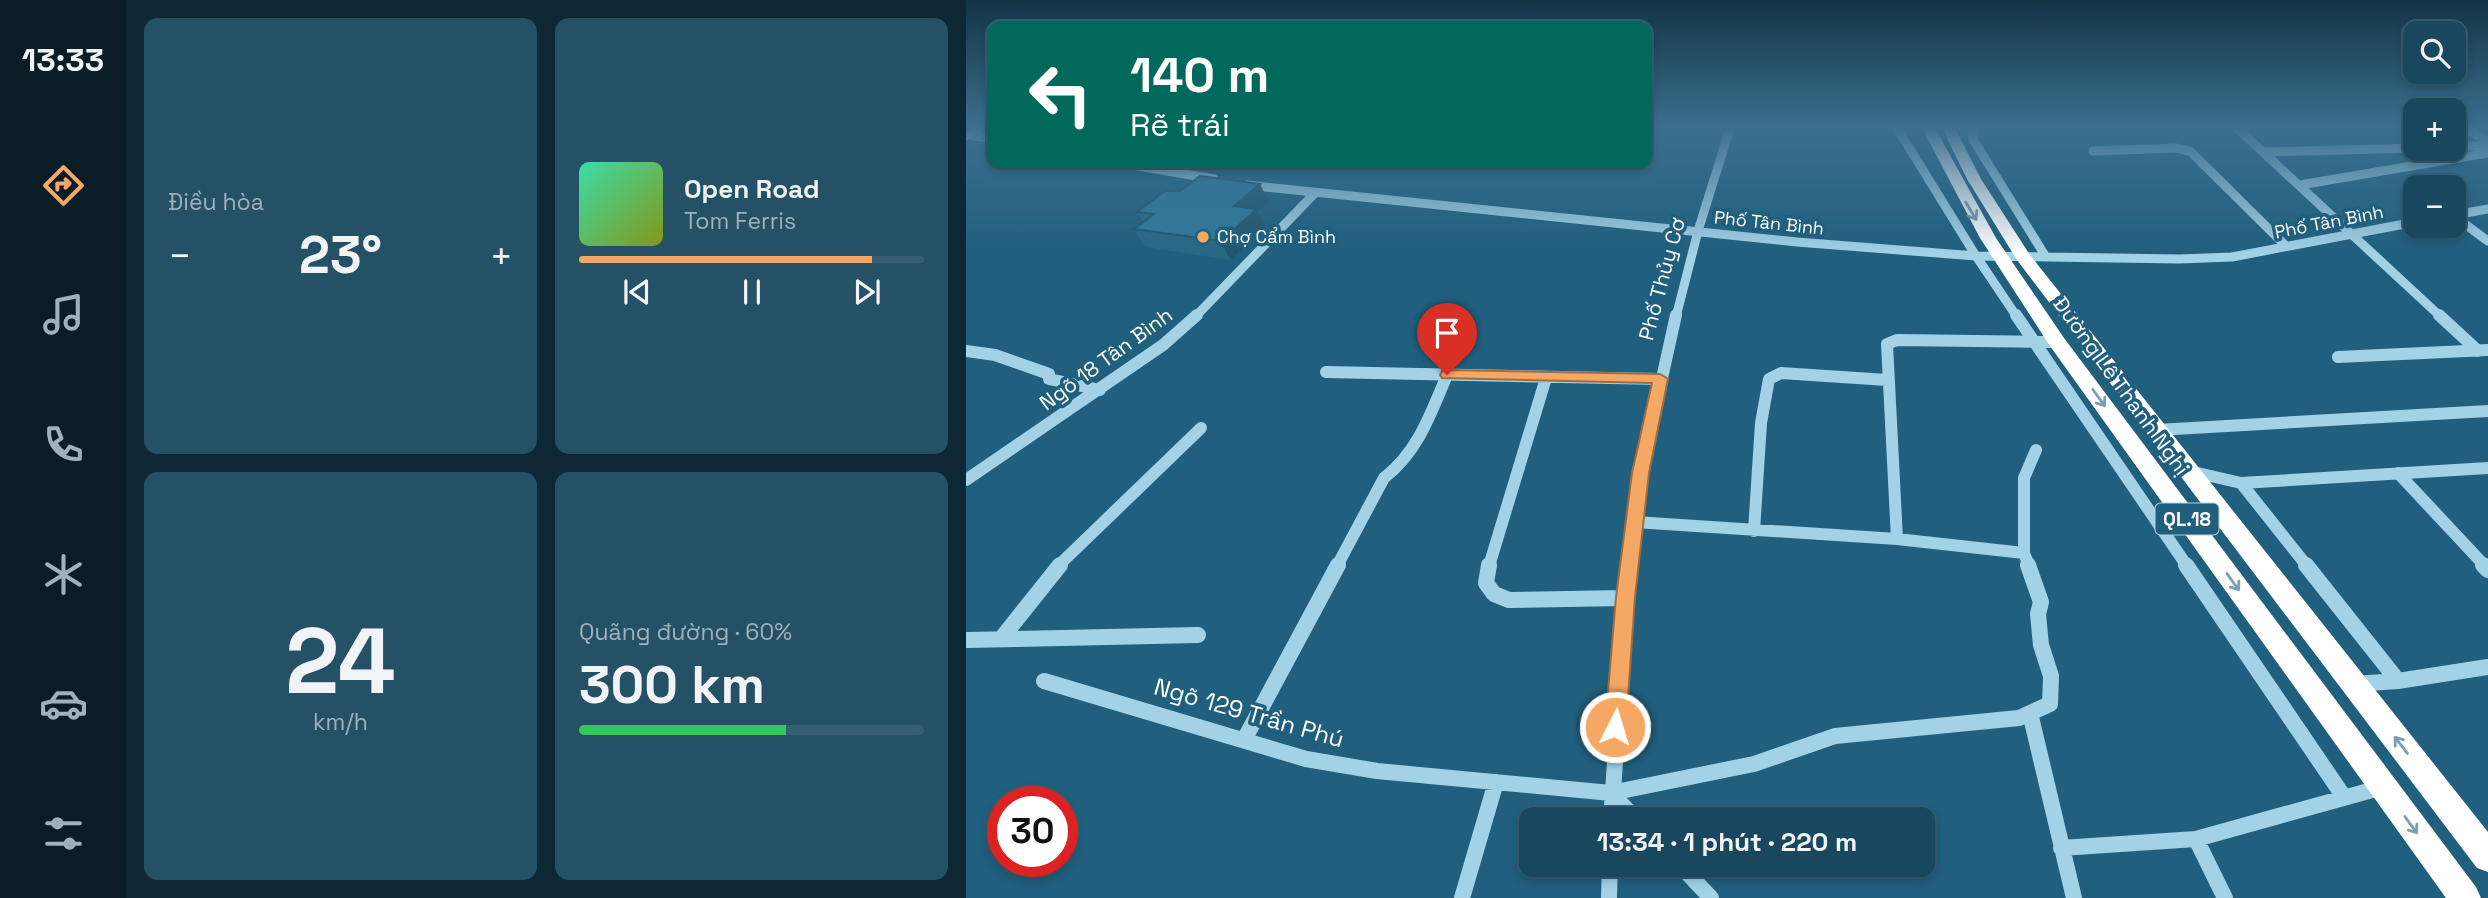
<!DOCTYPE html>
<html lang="vi">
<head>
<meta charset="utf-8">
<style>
	body { margin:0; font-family:"Space Grotesk",sans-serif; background:#255167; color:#f1f3f6; height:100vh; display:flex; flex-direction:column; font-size:26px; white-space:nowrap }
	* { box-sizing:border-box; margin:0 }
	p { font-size:23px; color:#9fb2bc }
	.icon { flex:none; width:38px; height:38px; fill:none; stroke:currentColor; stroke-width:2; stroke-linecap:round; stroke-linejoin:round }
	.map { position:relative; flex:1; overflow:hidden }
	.side { display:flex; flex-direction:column; gap:18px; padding:18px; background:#0d2734; width:840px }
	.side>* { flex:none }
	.hud { position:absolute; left:21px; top:21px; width:665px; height:147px; border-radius:14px; box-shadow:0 4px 10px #0003,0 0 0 2px #365f73; background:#00695c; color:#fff; overflow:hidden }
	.buttons { position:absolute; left:1437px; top:21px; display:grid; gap:14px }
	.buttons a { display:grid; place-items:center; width:63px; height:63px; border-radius:14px; background:#18475e; box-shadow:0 4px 10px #0003,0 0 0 2px #365f73; font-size:35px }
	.speed { position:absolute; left:21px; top:786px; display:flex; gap:14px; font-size:35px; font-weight:700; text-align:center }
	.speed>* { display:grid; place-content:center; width:91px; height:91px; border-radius:50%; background:#18475e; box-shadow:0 4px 10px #0003,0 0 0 2px #365f73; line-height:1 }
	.speed .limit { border:10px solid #d22; background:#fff; color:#111 }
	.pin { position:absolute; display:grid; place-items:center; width:60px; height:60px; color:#fff; margin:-72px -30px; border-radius:50% 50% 50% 0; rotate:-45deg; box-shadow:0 0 7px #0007 }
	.pin .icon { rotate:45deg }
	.me { position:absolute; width:77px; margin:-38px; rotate:5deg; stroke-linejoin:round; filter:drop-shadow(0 0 5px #0008) }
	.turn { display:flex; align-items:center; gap:24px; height:147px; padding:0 28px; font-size:32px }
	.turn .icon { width:91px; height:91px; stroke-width:2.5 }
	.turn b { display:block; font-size:49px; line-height:60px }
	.big { font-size:52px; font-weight:800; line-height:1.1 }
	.side .widget { flex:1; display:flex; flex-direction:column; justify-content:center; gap:10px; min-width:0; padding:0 24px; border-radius:14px; background:#255167 }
	.side .dial { align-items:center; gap:0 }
	.dial b { font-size:91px; line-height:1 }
	.song { display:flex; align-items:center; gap:21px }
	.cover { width:84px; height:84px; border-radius:10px; background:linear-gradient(135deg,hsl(160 70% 55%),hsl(70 70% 35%)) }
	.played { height:7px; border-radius:4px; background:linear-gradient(90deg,#f4a864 85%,#365f73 85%) }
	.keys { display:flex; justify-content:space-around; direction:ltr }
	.heat { display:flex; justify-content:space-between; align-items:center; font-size:38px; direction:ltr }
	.charge { height:10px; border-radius:5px; background:linear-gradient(90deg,#34c759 60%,#365f73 0) }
	.side .tiles { flex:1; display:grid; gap:18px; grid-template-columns:repeat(2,1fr) }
	.trip { position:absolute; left:553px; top:807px; width:416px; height:70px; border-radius:14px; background:#18475e; box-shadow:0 4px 10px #0003,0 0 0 2px #365f73; font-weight:800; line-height:70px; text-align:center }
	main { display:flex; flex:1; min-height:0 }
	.dock { display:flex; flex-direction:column; width:126px; justify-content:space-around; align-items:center; background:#0a1c26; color:#9fb2bc }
	.dock .icon { width:49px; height:49px }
	.dock .selected { color:#f4a864 }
	.dock b { font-size:32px; color:#f1f3f6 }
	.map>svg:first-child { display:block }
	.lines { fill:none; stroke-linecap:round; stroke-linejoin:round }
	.minor-far2 { stroke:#a3d2e7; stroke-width:9 }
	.minor-far1 { stroke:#a3d2e7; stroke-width:12 }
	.minor { stroke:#a3d2e7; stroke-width:16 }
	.major { fill:#e5f4fd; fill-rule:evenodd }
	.highway { fill:#fff; fill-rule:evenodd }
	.wall { fill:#286885 }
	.shaded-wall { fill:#21556c }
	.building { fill:#2f799b; stroke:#21556c; stroke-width:2 }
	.oneway { stroke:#799fb1 }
	.route { fill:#f4a864; stroke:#9f6d41; stroke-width:2 }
	.poi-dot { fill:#f4a864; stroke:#205f7d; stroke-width:2.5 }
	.labels { text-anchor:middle; stroke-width:7; stroke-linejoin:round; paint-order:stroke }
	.far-street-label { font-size:18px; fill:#fff; stroke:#205f7d }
	.far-poi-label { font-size:18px; fill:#fff; stroke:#205f7d; text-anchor:start }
	.shield { fill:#205f7d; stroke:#bccfd8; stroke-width:2 }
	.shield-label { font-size:19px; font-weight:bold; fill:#fff }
	.street-label { font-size:21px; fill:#fff; stroke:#205f7d }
	.near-street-label { font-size:24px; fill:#fff; stroke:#205f7d }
</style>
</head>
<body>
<main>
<nav class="dock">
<b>13:33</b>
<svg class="icon selected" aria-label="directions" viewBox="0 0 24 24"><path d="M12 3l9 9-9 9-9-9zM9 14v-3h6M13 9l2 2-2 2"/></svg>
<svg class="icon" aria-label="music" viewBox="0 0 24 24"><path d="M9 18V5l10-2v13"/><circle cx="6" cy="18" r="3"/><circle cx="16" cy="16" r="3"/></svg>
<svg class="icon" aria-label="phone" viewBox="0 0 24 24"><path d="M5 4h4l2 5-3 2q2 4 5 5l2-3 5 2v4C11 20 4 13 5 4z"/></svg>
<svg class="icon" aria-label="climate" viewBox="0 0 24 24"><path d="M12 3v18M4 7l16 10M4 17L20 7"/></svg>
<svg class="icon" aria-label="car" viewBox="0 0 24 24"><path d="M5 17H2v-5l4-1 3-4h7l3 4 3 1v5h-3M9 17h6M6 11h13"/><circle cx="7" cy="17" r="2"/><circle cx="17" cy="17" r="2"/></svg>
<svg class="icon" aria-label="filters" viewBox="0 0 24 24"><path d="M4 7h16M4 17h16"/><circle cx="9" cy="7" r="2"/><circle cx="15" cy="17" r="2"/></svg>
</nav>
<section class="side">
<div class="tiles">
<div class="widget"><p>Điều hòa</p>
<div class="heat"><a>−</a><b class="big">23°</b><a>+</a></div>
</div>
<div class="widget">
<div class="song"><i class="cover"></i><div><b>Open Road</b><p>Tom Ferris</p></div></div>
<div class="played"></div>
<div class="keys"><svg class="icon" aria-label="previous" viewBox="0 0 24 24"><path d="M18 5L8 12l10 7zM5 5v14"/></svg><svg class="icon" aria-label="pause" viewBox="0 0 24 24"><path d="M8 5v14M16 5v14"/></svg><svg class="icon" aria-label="next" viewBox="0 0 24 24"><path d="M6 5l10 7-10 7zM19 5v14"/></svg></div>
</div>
<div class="widget dial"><b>24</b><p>km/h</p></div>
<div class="widget"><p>Quãng đường · 60%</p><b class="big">300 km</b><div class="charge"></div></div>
</div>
</section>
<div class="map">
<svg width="1522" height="898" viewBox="0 0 1522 898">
	<rect width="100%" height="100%" fill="#205f7d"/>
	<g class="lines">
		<path class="minor-far2" d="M931 128 1010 256 1051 317
			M1009 128 1006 134 1008 141 1080 257
			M1271 128 1475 317
			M1499 128 1522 142
			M4 135 26 139
			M1488 147 1522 145
			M1127 151 1210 148 1224 151 1320 246
			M1297 152 1449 148
			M155 163 248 179
			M280 185 831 242 1010 256 1213 259 1266 257 1449 222
			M1334 185 1522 153
			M1488 215 1522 209
			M1488 216 1522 241
			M229 317 349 193
			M710 317 732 231 764 128"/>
		<path class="minor-far1" d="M1050 315 1221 566
			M1473 315 1512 351
			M0 351 29 355 83 374V379L134 390
			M1372 357 1522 350
			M360 372 694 379
			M1191 430 1522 411
			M1223 471 1275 483 1522 468
			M1432 473 1519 566
			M0 480 197 345 231 315
			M1275 483 1341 566
			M669 522 931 539 1058 553V478L1070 450
			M788 531 795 423 803 379 815 373 921 380
			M931 539 921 344 931 340 1091 342
			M1058 553 1063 566
			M92 566 235 428
			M371 566 418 478C452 452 465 413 481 375
			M523 566 580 378
			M663 566 675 473 710 315"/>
		<path class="minor" d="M523 565 520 583 528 594 543 600 659 598
			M1220 565 1378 797
			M1340 565 1432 681
			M1517 565 1522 570
			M35 639 94 565
			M0 640 232 635
			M78 681 340 759 411 771 645 793 788 764 869 736 1053 718 1084 704 1085 676 1075 645 1072 614 1075 602 1062 565
			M1388 684 1432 681 1522 667
			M1064 713 1108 898
			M278 740 372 565
			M645 793 670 819
			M645 819 663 565
			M1230 839 1259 898
			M1095 848 1230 839 1417 787
			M713 864 745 898
			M496 898 530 782
			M643 898 644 864"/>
		<path class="major" d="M6 128H19L0 141V133Z"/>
		<path class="highway" d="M956 128H969L1030 238 1098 338 1510 887 1515 898H1480L1084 346 1014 238Z
			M976 128H989L1015 179 1064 255 1522 832V872L1511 868 1051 260 1001 179Z"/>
	</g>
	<path class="wall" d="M214 191 303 202 292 211 300 228 264 260 179 247 168 229 177 222 171 212Z"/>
	<path class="shaded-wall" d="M294 184 303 202 292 211 300 228 264 260 255 241 268 206Z"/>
	<path class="building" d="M234 176 294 184 268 206 291 209 255 241 168 229 188 214 171 212 199 191H214Z"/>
	<defs><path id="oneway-shaft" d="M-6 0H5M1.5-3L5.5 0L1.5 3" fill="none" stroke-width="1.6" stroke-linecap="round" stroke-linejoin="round" transform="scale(1.75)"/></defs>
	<g class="oneway">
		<use href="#oneway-shaft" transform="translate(1005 211) rotate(59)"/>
		<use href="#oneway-shaft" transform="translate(1133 398) rotate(54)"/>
		<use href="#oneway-shaft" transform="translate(1267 582) rotate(54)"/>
		<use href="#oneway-shaft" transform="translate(1435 745) rotate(-128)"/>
		<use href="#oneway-shaft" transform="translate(1445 825) rotate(54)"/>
	</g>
	<linearGradient id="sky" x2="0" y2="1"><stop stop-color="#123445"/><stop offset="0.5" stop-color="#3c6f8f"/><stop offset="1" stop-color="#3c6f8f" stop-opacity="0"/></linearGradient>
	<rect width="1522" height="254" fill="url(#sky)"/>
	<path class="route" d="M481 370 694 374 702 379 683 473 669 597 660 727 656 734 649 737 642 734 639 727 650 597 666 473 686 383 476 378 474 375 476 371Z"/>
	<circle class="poi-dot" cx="237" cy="237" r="7"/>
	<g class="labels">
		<g class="far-street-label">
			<text transform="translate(1363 222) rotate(-11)" y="6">Phố Tân Bình</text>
			<text transform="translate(803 223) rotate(6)" y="6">Phố Tân Bình</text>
		</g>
		<g class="far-poi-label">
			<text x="251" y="243">Chợ Cẩm Bình</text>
		</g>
		<rect class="shield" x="1189.5" y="503.5" width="63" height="31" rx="5"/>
		<g class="shield-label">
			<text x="1221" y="526">QL.18</text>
		</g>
		<g class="street-label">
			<text transform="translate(696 279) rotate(-75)" y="7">Phố Thủy Cơ</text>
			<text transform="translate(140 359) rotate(-36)" y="7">Ngõ 18 Tân Bình</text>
			<text transform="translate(1155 386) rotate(54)" y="7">Đường Lê Thanh Nghị</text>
		</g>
		<g class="near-street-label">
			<text transform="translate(283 713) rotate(16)" y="8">Ngõ 129 Trần Phú</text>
		</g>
	</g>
</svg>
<div class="buttons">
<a><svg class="icon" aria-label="search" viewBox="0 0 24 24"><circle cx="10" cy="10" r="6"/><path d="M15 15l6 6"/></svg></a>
<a>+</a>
<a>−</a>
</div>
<div class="speed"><div class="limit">30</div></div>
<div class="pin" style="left:481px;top:375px;background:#d93025"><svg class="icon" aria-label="arrive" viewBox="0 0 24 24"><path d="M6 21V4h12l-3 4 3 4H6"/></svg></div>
<svg class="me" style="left:649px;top:727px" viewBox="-20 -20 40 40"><circle r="17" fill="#f4a864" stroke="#fff" stroke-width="3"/><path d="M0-11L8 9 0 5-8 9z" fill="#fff"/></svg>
<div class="trip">13:34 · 1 phút · 220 m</div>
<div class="hud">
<div class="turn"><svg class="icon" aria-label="left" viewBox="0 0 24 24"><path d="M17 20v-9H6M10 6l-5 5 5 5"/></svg><div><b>140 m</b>Rẽ trái</div></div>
</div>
</div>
</main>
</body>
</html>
